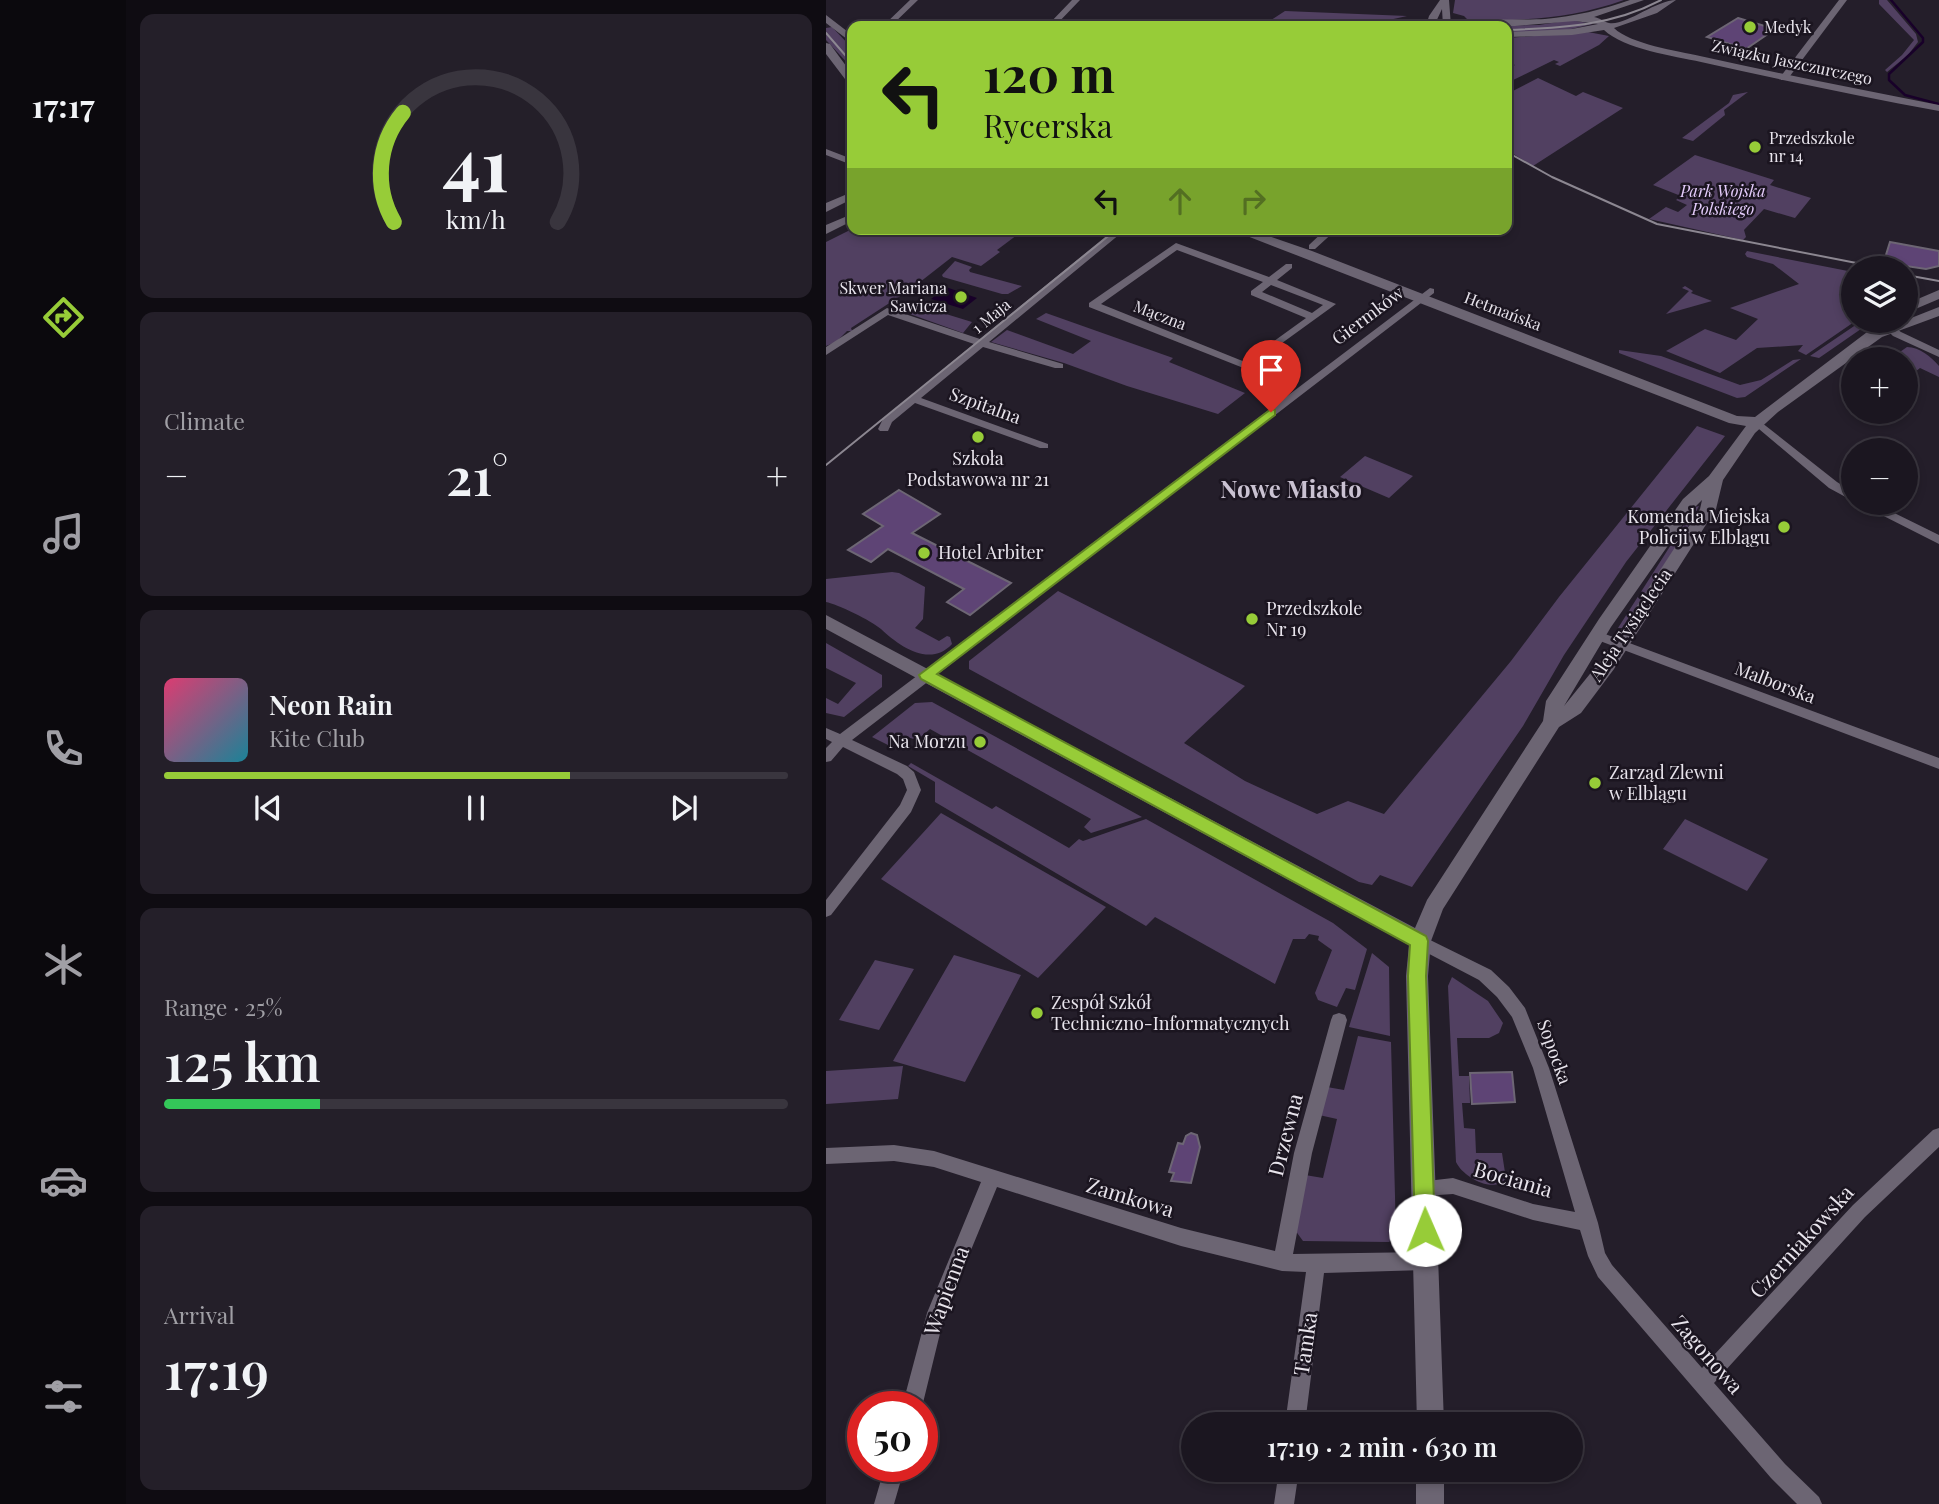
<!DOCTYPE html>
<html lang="en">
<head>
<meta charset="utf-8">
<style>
	body { margin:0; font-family:"Playfair Display",serif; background:#241f29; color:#f1f3f6; height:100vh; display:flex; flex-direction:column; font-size:26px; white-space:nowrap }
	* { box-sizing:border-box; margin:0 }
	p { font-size:23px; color:#a09fa5 }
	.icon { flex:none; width:38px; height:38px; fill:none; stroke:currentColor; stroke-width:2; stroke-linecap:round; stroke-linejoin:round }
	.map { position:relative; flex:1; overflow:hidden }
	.panel { display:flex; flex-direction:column; gap:14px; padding:14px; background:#0f0c12; width:700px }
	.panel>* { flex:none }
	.hud { position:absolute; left:21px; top:21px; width:665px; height:214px; border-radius:14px; box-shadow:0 4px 10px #0003,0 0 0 2px #39353e; background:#97cc38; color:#111; overflow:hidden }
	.buttons { position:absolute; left:1015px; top:256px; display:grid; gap:14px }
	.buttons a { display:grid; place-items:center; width:77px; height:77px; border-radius:50%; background:#1b1620; box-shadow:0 4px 10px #0003,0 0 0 2px #39353e; font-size:35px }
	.speed { position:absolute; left:21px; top:1391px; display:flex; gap:14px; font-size:35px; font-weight:700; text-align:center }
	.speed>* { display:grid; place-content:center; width:91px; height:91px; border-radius:50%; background:#1b1620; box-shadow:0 4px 10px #0003,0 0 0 2px #39353e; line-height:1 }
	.speed .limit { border:10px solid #d22; background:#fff; color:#111 }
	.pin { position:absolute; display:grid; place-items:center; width:60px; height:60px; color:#fff; margin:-72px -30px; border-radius:50% 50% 50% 0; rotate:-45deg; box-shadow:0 0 7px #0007 }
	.pin .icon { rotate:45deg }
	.me { position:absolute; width:77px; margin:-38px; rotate:359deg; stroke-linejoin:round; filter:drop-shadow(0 0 5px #0008) }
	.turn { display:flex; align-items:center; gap:24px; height:147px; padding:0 21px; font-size:32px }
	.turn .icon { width:91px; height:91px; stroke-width:2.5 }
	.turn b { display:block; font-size:49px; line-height:60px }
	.lanes { display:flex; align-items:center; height:66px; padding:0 21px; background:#0003; justify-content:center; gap:35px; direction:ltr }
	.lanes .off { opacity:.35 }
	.big { font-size:52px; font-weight:600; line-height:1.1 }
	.panel .tile { flex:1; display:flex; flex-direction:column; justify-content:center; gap:10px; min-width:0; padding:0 24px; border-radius:14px; background:#241f29 }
	.panel .dial { align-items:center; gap:0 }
	.dial svg { height:182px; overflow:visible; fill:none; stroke:#39353e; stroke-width:7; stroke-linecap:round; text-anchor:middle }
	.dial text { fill:#f1f3f6; stroke:none }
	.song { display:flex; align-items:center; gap:21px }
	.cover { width:84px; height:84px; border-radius:10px; background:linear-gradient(135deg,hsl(340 70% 55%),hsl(190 70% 35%)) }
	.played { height:7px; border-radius:4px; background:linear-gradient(90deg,#97cc38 65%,#39353e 65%) }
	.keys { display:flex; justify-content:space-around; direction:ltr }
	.heat { display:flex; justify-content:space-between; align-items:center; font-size:38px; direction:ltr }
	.charge { height:10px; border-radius:5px; background:linear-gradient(90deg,#34c759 25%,#39353e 0) }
	.trip { position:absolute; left:355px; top:1412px; width:402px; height:70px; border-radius:35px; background:#1b1620; box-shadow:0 4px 10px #0003,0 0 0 2px #39353e; font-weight:600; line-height:70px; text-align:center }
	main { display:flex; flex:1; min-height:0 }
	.dock { display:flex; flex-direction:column; width:126px; justify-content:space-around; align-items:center; background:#0b090d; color:#a09fa5 }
	.dock .icon { width:49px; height:49px }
	.dock .current { color:#97cc38 }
	.dock b { font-size:32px; color:#f1f3f6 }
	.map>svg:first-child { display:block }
	.green { fill:#514061 }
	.water { fill:#180029 }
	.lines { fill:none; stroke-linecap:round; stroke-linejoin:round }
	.stream { stroke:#180029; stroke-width:2.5 }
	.building { fill:#5e4475; stroke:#6d6674; stroke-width:2 }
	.minor { fill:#6c6573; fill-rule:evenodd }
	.tertiary { fill:#6c6573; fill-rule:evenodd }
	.secondary { fill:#6c6573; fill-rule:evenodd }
	.tram { stroke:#8c8791; stroke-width:2 }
	.route { fill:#97cc38; stroke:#628524; stroke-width:2 }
	.poi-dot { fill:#97cc38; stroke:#1b1520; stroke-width:2.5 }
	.labels { text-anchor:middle; stroke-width:5; stroke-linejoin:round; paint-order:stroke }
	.far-poi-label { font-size:16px; fill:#e8e4ec; stroke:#1b1520; text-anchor:start }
	.far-street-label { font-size:16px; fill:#e8e4ec; stroke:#1b1520 }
	.far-park-label { font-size:16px; font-style:italic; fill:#e4ccfb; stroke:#1b1520 }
	.street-label { font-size:18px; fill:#e8e4ec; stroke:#1b1520 }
	.poi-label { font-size:18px; fill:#e8e4ec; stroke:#1b1520; text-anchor:start }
	.near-street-label { font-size:21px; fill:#e8e4ec; stroke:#1b1520 }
	.district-label { font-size:24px; font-weight:bold; fill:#cac2d2; stroke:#1b1520 }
</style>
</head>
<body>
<main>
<nav class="dock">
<b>17:17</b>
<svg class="icon current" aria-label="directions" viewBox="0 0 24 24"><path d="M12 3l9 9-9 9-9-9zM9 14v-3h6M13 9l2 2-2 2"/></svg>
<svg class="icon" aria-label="music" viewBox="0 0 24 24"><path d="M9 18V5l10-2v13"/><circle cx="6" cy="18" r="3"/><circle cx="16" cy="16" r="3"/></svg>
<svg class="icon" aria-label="phone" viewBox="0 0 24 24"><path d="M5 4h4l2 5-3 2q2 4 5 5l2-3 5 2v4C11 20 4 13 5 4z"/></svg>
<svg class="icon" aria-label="climate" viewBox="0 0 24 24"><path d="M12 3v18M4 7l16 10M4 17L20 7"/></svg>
<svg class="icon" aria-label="car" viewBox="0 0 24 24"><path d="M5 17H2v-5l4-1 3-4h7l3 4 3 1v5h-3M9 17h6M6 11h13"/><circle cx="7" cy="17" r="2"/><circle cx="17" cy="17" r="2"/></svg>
<svg class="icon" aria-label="filters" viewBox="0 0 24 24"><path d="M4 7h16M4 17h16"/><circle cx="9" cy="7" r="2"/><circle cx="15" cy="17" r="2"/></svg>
</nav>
<section class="panel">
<div class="tile dial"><svg viewBox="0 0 100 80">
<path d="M14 69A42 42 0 1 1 86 69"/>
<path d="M14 69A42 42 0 0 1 18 21" stroke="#97cc38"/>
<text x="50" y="56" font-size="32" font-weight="700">41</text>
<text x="50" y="72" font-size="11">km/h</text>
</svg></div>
<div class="tile"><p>Climate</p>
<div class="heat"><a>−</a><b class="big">21°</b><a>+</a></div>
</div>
<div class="tile">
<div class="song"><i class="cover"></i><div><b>Neon Rain</b><p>Kite Club</p></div></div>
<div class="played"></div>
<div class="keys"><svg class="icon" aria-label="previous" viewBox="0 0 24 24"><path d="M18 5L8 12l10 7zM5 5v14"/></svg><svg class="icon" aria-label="pause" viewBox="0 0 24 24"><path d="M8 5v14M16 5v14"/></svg><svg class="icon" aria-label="next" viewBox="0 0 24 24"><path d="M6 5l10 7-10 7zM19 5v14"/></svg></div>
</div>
<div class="tile"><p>Range · 25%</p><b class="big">125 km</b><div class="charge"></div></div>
<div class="tile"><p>Arrival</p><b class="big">17:19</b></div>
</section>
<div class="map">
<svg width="1113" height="1504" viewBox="0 0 1113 1504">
	<rect width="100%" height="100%" fill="#241e2a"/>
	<path class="green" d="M629 0H798C744 19 703 20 643 21L638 16 627 13Z
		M1061 0 1090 34 1092 42 1082 55 1061 72 1059 70 1076 55 1088 40 1053 4V0Z
		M459 11 581 16 563 20 564 24 436 26Z
		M744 20 767 24 741 30 681 33V26H659L713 25Z
		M6 27 26 48V68L0 40V28Z
		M762 32 783 36 773 45 734 66 729 64 733 62 728 60 681 83V69L689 65 681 62V38Z
		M712 78 750 96 757 92 797 108 707 166 681 150V94Z
		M922 92 898 110 899 115 867 141 856 138 903 103 907 95Z
		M869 155 948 180 944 185 985 198 969 218 938 209 918 230 920 237 917 240 823 219 840 207 852 212 861 205 850 200 855 196 827 185Z
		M26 229H199L171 250 174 252 155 266 126 257 85 289 25 328 26 331H21L10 342 0 346V242Z
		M921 251 1027 272V320H1031L980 355 972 351 977 345 931 348 894 373 840 351 879 329 910 340 932 319 904 308 973 284 947 264 921 257 919 254Z
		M129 261 146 267 143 270 144 272 196 286 182 294H176L117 277 116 275Z
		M859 286 867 291 865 293 886 301 840 314 863 291 856 288Z
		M81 302 146 322 137 333 70 309Z
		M220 313 347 358 343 362 419 393 392 414 301 386 238 363 165 342 181 330 247 354 265 341 210 319Z
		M1037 320H1048L993 358 984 356Z
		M1081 347C1094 347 1105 357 1113 366V377L1094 368 1089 372 1080 368V359H1064Z
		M793 350 835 356 914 385 935 380 967 360 975 359 919 397 911 398 793 353Z
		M871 426 899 436 800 562 738 655 697 726 586 887 554 875 546 885 533 882 143 669V661L232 591 419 686 358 743 419 781 491 814 522 801 558 814 685 661 733 597Z
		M539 456 587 476 563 498 514 477Z
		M873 506 856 538 796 628H792L869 507Z
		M66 572 73 573 99 587 97 619 89 628 113 641 121 636 124 637 126 644C104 668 73 646 55 629 46 621 11 604 0 602V579Z
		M0 643 56 675V687L18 717 0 713V698L12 704 30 683 0 668Z
		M106 702 316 817 265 833 258 827 265 819 104 729 91 740 81 737 68 748 46 737 89 703Z
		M85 763 166 809 170 806 243 848 253 839 257 841 320 819 507 923 541 949 529 990 520 988 511 1007 492 1000 489 993 506 950 492 940 493 936 483 934 479 939H467L449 984 329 917 320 926 109 802V782L82 766Z
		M115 813 280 907 212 978 55 879Z
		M859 819 942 859 921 891 837 849Z
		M546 953 563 967 564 1036 523 1027Z
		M128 955 195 975 139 1082 67 1061Z
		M49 960 88 969 53 1030 13 1020Z
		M626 977 662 1001 677 1023 673 1033 663 1038H631L633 1076H643L644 1103H636L638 1128 649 1129 650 1153H676L680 1179C667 1194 637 1177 630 1162L622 986Z
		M532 1036 565 1042 570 1235 563 1242 477 1241 469 1230 479 1175 497 1178 511 1119 493 1115 501 1087 518 1090Z
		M77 1066 72 1099 0 1104V1071Z"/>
	<path class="water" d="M120 287 151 298 137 309 105 299Z"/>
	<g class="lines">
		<path class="stream" d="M1065 0 1097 38V42L1063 74V80L1079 95 1113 104"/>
	</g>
	<path class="building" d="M912 18 949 29 920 49 881 37Z
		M1064 242 1113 251V266L1100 269 1073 265 1074 261 1059 258Z
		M73 490 114 514 86 533 185 583 144 615 121 602 138 589 62 549 45 562 22 550 57 526 37 514Z
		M686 1072 689 1102 646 1104 644 1073Z
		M365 1133 371 1135 374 1147 365 1183 345 1181 348 1173 343 1172 352 1143 357 1144 360 1136Z"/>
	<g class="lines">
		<path class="minor" d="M84 0H92L65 26H57Z
			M246 0H254L229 26H221Z
			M614 0H623L625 26H617L616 9 608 26H600L603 16Z
			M1013 0H1021L961 80H955V76Z
			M0 149 26 159V165L0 155Z
			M289 229H300L163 342 237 364V368H229L157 347 95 398 222 444V448H214L89 403 66 422 62 431H54L52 429 57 419 148 344 62 315 0 355V347L61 308 154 339Z
			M500 229H511L489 249H483V245Z
			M350 243 443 277 460 264H466V268L451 280 510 304 420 369 263 307V303ZM351 250 437 282 425 291V295L480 318 419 362 275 304ZM445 285 497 305 486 313 436 292Z
			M604 288 608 289V293L26 740 81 766 88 772 95 790 85 812 5 915 0 917V900L74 805 81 790 77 779 71 774 17 747 5 761 0 762V748L6 742 0 739V728L14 734Z
			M1061 322 1075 332 1113 350V357L1067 336 1056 325Z
			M931 419 1011 482 1027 492V501L1003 488 927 424V420Z
			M1030 502H1046L1113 535V544Z
			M771 631 1113 758V769L766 638 764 635 766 632Z
			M594 935 665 970 683 987 699 1008 723 1068 772 1223 779 1253 786 1265 876 1368 1027 1205 1107 1130 1113 1128V1147L1039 1217 888 1383 959 1464 993 1497 996 1504H971L945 1478 772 1277 762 1256 754 1230 707 1220 627 1194 598 1196 592 1194 589 1188 592 1182 627 1178 707 1204 749 1212 707 1068 686 1017 671 997 653 980 588 946 586 941 588 936Z
			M513 1013 519 1015 521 1020 486 1153 467 1254 599 1252 605 1255 608 1261 605 1267 599 1270 498 1273 479 1424H459L480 1272 456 1271 355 1246 171 1187 119 1313 96 1407H76L101 1313 155 1182 108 1167 68 1161 0 1164V1148L68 1145 108 1151 355 1228 449 1251 468 1153 505 1020 507 1015Z
			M59 1466H79L68 1504H48Z
			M453 1470H473L468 1504H448Z"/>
		<path class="tertiary" d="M804 0H818L768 17C774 18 778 22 783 23 800 26 830 0 850 0L831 13 788 28C804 44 852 51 874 56 954 74 1033 89 1113 105V111C1033 96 954 80 875 62 848 56 798 49 778 30L746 35 681 37 683 32 746 29 772 24 749 21 689 26H557C572 16 691 21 719 19 749 16 776 10 804 0Z
			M26 192V199L0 212V203Z
			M26 214V221L0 234V225Z"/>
		<path class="secondary" d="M0 15 26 35V43L0 23Z
			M0 43 4 44 26 74V84L22 83 0 54Z
			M403 229H422L486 251 911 416 929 417 1057 320H1080L1113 307V316L1056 337 952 412 929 433 897 480 890 509 788 669 755 713 733 727 617 909 605 941 602 976 618 1424H591L580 976 583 945 0 629V615L589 928 601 900 717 721 720 701 773 619 857 499 883 476 920 426 903 423ZM876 500 874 509 776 659 738 706 785 627 869 507Z
			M1113 290V299L1080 313V304Z
			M590 1470H618V1504H590Z"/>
		<path class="tram" d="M681 30C735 28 786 26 835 0
			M0 33 26 63
			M681 152 726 177 831 224 1056 268
			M1080 275 1113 281
			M0 465 291 229"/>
	</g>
	<path class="route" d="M445 409 449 410V415L111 674 600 936 602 941 600 976 609 1230 606 1237 599 1240 592 1237 589 1230 582 976 584 945 95 679 93 675Z"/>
	<g class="poi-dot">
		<circle cx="924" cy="27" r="7"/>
		<circle cx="929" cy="147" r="7"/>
		<circle cx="135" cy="297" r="7"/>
		<circle cx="152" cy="437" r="7"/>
		<circle cx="958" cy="527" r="7"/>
		<circle cx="98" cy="553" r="7"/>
		<circle cx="426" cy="619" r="7"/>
		<circle cx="154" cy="742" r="7"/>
		<circle cx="769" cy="783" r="7"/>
		<circle cx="211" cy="1013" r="7"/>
	</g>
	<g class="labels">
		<g class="far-poi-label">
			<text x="938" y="33">Medyk</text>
			<text x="943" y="144">Przedszkole<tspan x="943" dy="18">nr 14</tspan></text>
			<text x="121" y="294" text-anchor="end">Skwer Mariana<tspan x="121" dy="18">Sawicza</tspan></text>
		</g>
		<g class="far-street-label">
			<text transform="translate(966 62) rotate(12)" y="6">Związku Jaszczurczego</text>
			<text transform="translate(677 311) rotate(21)" y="6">Hetmańska</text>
			<text transform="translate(334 315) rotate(21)" y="6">Mączna</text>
			<text transform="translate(165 316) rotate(-39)" y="6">1 Maja</text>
		</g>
		<g class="far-park-label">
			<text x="897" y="197">Park Wojska<tspan x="897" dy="18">Polskiego</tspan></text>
		</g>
		<g class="street-label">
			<text transform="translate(542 316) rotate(-37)" y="6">Giermków</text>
			<text transform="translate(159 406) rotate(20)" y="6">Szpitalna</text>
			<text transform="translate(805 625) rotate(-56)" y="6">Aleja Tysiąclecia</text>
			<text transform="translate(949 683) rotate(21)" y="6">Malborska</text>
			<text transform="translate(728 1052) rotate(70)" y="6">Sopocka</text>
		</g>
		<g class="poi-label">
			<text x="152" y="465" text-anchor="middle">Szkoła<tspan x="152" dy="21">Podstawowa nr 21</tspan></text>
			<text x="944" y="523" text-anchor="end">Komenda Miejska<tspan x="944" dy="21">Policji w Elblągu</tspan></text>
			<text x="112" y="559">Hotel Arbiter</text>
			<text x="440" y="615">Przedszkole<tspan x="440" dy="21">Nr 19</tspan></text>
			<text x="140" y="748" text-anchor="end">Na Morzu</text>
			<text x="783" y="779">Zarząd Zlewni<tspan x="783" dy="21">w Elblągu</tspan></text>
			<text x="225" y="1009">Zespół Szkół<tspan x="225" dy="21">Techniczno-Informatycznych</tspan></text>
		</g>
		<g class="near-street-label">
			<text transform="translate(460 1135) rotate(-76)" y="7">Drzewna</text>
			<text transform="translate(687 1180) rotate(16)" y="7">Bociania</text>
			<text transform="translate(304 1198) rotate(17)" y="7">Zamkowa</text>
			<text transform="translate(976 1242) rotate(-48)" y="7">Czerniakowska</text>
			<text transform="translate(121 1291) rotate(-70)" y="7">Wapienna</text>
			<text transform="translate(480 1344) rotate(-82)" y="7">Tamka</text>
			<text transform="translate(881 1355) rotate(49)" y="7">Zagonowa</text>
		</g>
		<g class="district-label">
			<text x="465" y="498">Nowe Miasto</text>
		</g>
	</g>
</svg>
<div class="buttons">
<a><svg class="icon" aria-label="layers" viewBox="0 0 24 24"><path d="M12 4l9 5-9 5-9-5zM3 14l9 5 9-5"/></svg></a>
<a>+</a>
<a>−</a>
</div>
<div class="speed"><div class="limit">50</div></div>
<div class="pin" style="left:445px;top:412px;background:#d93025"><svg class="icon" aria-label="arrive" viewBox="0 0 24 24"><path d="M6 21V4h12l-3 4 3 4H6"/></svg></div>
<svg class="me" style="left:599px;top:1230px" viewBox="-20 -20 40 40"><circle r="19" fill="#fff"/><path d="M0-13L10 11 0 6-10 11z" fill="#97cc38"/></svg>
<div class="trip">17:19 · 2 min · 630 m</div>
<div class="hud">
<div class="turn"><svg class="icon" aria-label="left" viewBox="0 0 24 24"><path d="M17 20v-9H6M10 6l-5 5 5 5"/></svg><div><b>120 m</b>Rycerska</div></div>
<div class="lanes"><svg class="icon" aria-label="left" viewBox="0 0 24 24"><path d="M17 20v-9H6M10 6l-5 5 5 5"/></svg><svg class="icon off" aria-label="ahead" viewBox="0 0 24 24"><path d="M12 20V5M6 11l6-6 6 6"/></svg><svg class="icon off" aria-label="right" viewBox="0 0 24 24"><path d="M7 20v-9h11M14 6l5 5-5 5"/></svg></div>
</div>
</div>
</main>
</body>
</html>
